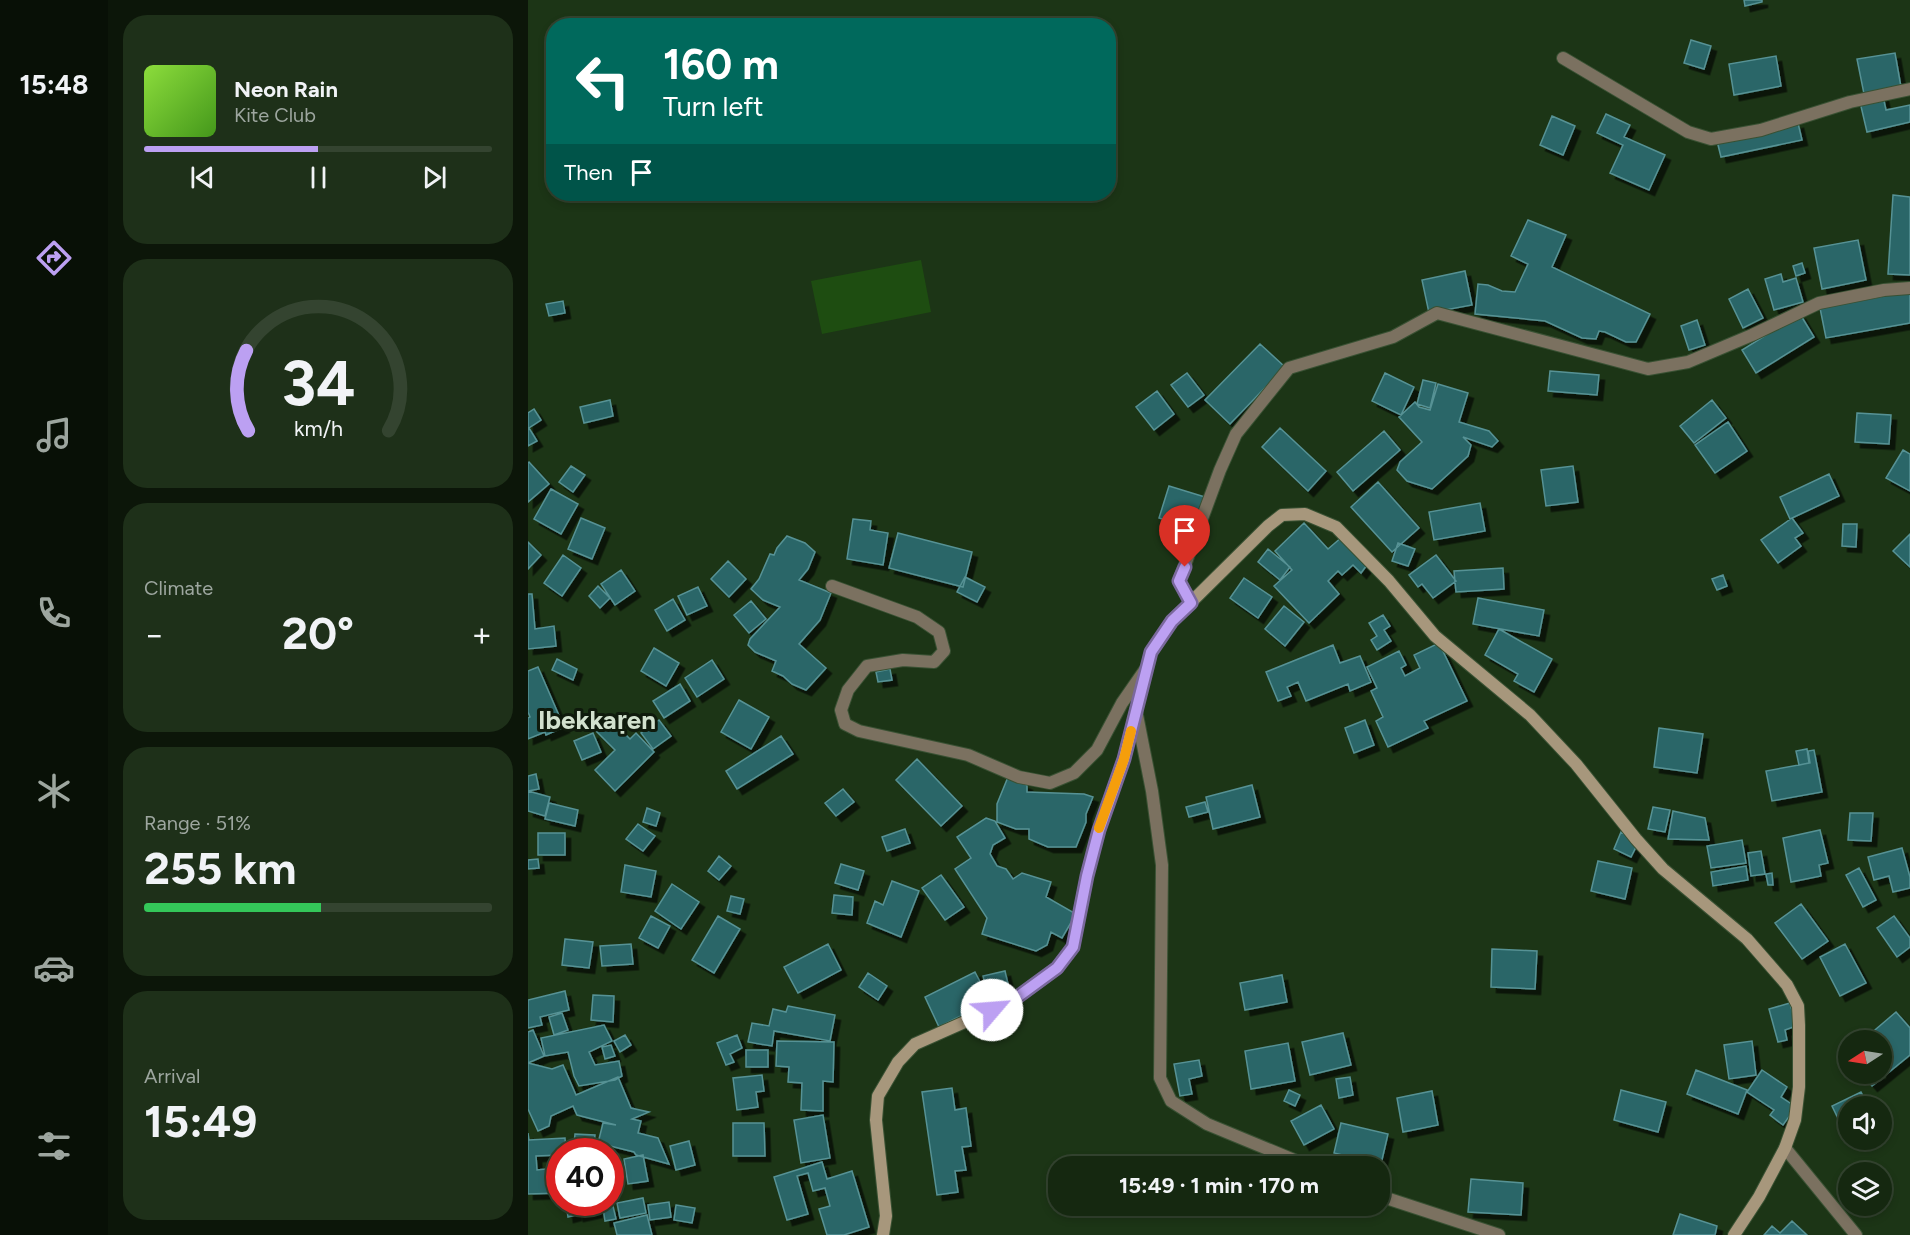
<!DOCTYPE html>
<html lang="en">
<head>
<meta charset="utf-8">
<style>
	body { margin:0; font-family:Figtree,sans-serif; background:#1e3019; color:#f1f3f6; height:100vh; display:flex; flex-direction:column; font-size:22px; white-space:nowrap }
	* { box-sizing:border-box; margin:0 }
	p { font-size:20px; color:#9da69f }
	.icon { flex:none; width:33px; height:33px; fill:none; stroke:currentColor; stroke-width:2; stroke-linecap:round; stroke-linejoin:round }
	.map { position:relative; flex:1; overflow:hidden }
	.side { display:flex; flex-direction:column; gap:15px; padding:15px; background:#0c1609; width:420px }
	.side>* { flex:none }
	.hud { position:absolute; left:18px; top:18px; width:570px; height:183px; border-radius:24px; box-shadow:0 3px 9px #0003,0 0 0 2px #344430; background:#00695c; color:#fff; overflow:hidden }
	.needle { width:39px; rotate:258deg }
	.buttons { position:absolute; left:1310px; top:1030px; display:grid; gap:12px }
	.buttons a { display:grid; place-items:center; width:54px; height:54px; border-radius:50%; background:#152810; box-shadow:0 3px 9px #0003,0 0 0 2px #344430; font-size:30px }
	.speed { position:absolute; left:18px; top:1138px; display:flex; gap:12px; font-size:30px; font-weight:700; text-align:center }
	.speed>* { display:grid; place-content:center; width:78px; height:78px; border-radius:50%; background:#152810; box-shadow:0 3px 9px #0003,0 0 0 2px #344430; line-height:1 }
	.speed .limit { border:9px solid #d22; background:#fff; color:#111 }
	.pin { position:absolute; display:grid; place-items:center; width:51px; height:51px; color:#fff; margin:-62px -26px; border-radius:50% 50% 50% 0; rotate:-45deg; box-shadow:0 0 6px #0007 }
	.pin .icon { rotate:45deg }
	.me { position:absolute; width:66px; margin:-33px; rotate:63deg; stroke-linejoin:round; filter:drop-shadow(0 0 4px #0008) }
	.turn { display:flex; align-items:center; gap:21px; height:126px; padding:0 18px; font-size:27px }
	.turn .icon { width:78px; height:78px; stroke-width:2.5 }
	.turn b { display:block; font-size:42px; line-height:51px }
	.then { display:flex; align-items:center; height:57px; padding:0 18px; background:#0003; gap:12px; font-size:22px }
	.big { font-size:45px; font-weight:700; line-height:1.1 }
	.side .card { flex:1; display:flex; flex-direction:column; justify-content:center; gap:9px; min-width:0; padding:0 21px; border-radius:24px; background:#1e3019 }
	.side .dial { align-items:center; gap:0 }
	.dial svg { height:156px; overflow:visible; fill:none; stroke:#344430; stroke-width:7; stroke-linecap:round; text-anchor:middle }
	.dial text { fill:#f1f3f6; stroke:none }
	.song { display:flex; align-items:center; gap:18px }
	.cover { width:72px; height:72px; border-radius:9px; background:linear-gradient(135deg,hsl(90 70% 55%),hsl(100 70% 35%)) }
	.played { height:6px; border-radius:3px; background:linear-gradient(90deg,#bca0f2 50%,#344430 50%) }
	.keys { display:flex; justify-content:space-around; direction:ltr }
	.heat { display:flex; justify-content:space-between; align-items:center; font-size:33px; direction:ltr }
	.charge { height:9px; border-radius:4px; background:linear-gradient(90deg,#34c759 51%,#344430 0) }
	.trip { position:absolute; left:520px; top:1156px; width:342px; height:60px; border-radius:24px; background:#152810; box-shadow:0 3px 9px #0003,0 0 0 2px #344430; font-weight:700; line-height:60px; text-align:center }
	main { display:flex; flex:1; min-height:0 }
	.tab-bar { display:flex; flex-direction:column; width:108px; justify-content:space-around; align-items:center; background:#081006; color:#9da69f }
	.tab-bar .icon { width:42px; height:42px }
	.tab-bar .active { color:#bca0f2 }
	.tab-bar b { font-size:27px; color:#f1f3f6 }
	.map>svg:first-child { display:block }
	.green { fill:#1e4d11 }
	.building { fill:#296668; stroke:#579295; stroke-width:1.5; filter:url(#shadow) }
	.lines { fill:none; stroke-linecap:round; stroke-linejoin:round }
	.street-casing { stroke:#395133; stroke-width:14 }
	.secondary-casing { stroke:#395133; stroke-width:14 }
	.street { stroke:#7b7160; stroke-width:12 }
	.secondary { stroke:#a7977c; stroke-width:12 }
	.route-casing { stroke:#7a689d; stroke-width:15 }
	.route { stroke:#bca0f2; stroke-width:10 }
	.slow { stroke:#f59e0b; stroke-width:10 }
	.labels { text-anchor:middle; stroke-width:6; stroke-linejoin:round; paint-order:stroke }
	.quarter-label { font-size:26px; font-weight:bold; fill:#d2e1ce; stroke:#0f1a0c }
</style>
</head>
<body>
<main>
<nav class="tab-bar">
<b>15:48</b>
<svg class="icon active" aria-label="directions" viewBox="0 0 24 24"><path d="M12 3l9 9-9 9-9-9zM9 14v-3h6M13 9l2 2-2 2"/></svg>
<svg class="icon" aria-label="music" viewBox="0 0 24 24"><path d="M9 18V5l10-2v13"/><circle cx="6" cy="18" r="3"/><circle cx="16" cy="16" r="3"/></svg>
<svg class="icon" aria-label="phone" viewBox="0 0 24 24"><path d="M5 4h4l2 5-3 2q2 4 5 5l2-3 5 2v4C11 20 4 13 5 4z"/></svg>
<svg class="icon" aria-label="climate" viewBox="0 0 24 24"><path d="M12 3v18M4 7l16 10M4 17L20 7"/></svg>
<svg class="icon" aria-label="car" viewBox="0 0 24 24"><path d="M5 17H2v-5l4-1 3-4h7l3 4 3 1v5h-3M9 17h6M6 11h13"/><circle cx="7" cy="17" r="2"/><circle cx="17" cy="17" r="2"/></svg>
<svg class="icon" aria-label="filters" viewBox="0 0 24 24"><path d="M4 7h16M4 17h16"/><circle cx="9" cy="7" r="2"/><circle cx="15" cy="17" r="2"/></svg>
</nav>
<section class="side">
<div class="card">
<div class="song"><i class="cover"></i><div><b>Neon Rain</b><p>Kite Club</p></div></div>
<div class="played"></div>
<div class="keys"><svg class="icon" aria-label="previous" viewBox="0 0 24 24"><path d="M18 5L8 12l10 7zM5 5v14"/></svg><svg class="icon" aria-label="pause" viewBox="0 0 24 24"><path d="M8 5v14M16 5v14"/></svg><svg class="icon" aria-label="next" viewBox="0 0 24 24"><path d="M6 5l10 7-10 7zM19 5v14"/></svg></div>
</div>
<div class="card dial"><svg viewBox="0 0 100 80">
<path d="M14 69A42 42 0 1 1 86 69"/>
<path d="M14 69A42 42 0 0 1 13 28" stroke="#bca0f2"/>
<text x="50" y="56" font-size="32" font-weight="700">34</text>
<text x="50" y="72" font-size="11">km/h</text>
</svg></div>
<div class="card"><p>Climate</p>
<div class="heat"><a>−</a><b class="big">20°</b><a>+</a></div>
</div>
<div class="card"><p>Range · 51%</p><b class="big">255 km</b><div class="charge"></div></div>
<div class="card"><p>Arrival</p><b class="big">15:49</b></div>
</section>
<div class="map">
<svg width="1382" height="1235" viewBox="0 0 1382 1235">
	<defs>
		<filter id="shadow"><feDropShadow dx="5.5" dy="5.5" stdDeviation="0" flood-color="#0009"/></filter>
	</defs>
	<rect width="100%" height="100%" fill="#1c3516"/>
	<path class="green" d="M393 260 403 312 294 334 283 281Z"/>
	<path class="building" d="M1216 0H1234V2L1217 6Z
		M1163 40 1183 46 1176 69 1156 63Z
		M1367 53 1373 87 1336 94 1329 59Z
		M1248 56 1253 86 1206 95 1201 64Z
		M1355 96 1358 110 1382 105V122L1339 132 1332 102Z
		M1078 114 1102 125 1096 137 1137 155 1121 190 1082 173 1095 145 1069 133Z
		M1024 116 1047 126 1035 155 1012 145Z
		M1270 123 1274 140 1193 157 1189 141Z
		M1365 195 1382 197V275L1360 274Z
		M1000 220 1038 235 1024 267 1122 314 1108 342H1098L1077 332 1071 331 1068 339 1054 338 1017 321 947 314 950 284 960 285 974 291 987 292 1000 264 983 256Z
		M1330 240 1338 280 1294 289 1286 248Z
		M1274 263 1277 273 1268 276 1265 266Z
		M937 271 944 305 901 313 894 280Z
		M1253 274 1255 282 1268 278 1275 302 1246 310 1237 279Z
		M1220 289 1235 318 1215 328 1201 299Z
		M1382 291V323L1298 338 1292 308Z
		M35 301 37 313 21 316 18 304Z
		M1272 314 1286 337 1228 373 1214 350Z
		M1169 320 1177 345 1161 350 1153 326Z
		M732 344 757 367 702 424 677 400Z
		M1022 371 1071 375 1069 395 1020 391Z
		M659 373 676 395 660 407 643 385Z
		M857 373 886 387 873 415 844 401Z
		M895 380 908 383 902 408 889 404Z
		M910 384 940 393 931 422 961 431 970 441 964 447 935 437 943 445 940 456 904 489 879 481 869 470 872 462 894 442 871 417 887 402 891 407 902 410Z
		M629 391 646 414 626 430 608 407Z
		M82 400 85 416 56 423 52 407Z
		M1184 400 1198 418 1166 443 1152 426Z
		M6 409 13 420 1 428 9 441 0 446V413Z
		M1329 413 1363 415 1361 444 1327 442Z
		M1200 422 1219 451 1187 473 1167 445Z
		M752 428 798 471 780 491 734 447Z
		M856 431 872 450 825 491 809 472Z
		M1375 450 1382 454V491L1358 478Z
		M1 462 21 484 0 502V463Z
		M43 466 57 475 45 492 31 482Z
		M1045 466 1050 502 1018 506 1013 470Z
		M1301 474 1311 496 1262 519 1252 497Z
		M850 482 891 528 864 552 823 507Z
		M641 486 677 497 667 529 631 518Z
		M23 489 50 504 33 534 6 519Z
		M952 503 957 531 906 540 901 512Z
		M53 518 77 528 64 559 40 549Z
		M1264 518 1275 533 1267 538 1273 546 1250 563 1233 540Z
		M325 519 343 521 342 530 360 533 355 565 319 559Z
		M776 523 800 549 814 537 839 565 833 573 825 565 814 575 810 571 800 581 811 594 781 623 746 586 764 570 747 551Z
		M1315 524H1329L1328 547 1314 546Z
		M370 533 444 552 435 587 361 568Z
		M1382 534V567L1365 551Z
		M259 536 277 543 287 552 280 569 271 580 303 593 292 620 271 644 298 668 278 690 264 684 255 676 244 671 248 661 227 652 220 645 222 639 252 607 235 600 223 589 231 579 242 554 246 555 249 548Z
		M0 542 13 555 0 569Z
		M870 543 887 549 880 566 864 561Z
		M740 549 762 567 752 580 730 562Z
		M35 555 53 568 34 596 16 583Z
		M908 555 928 581 905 598 894 584 890 587 881 575Z
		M200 561 218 579 201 597 183 579Z
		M975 568 976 589 928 592 926 571Z
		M93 570 107 591 87 605 73 584Z
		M1195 575 1199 586 1189 590 1184 579Z
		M437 577 457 587 449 602 429 592Z
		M716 578 744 597 730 618 702 598Z
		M70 586 82 598 72 608 61 596Z
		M170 587 179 606 159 615 150 596Z
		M0 594H4L7 629 26 626 28 646 0 649Z
		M950 598 1016 610 1011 636 945 624Z
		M145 599 157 620 139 631 127 610Z
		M223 601 238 619 221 633 206 615Z
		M756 606 776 622 757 646 737 629Z
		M855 615 862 626 856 630 863 641 849 650 843 640 849 636 841 623Z
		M971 629 1024 659 1006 692 986 681 990 674 957 655Z
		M911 643 939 701 896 721 900 728 860 747 848 721 855 717 843 691 849 688 839 667 871 651 878 665 873 668 877 676 892 668 886 655Z
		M805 645 812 663 832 656 843 682 822 691 820 684 778 701 770 682 759 687 763 696 750 701 738 672Z
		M126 648 151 663 138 686 113 671Z
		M29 659 49 669 45 680 24 670Z
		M184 660 196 679 169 697 157 678Z
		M10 667 36 727 18 735 17 732 0 739V718L2 717 0 712V671Z
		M362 669 364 680 350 682 348 672Z
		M152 684 162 701 136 718 125 701Z
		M211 700 241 717 223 749 193 732Z
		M81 718 102 739 108 733 126 752 87 791 67 770 87 750 68 731Z
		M131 720 143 736 125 749 113 733Z
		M837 720 846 745 826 753 817 728Z
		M1131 728 1175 734 1169 773 1126 767Z
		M65 733 73 752 54 760 46 741Z
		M253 736 265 754 209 789 198 771Z
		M1279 749 1281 763 1271 765 1268 751Z
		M1286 750 1294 792 1244 801 1238 771 1282 763 1280 751Z
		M389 759 434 806 413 826 368 780Z
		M8 774 11 789 0 791V776Z
		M480 777 499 785V792L556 794 565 797 558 814V822L548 847H520L501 839V829H488L469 822V804Z
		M724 785 732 817 685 829 678 797Z
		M315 789 326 802 308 816 297 803Z
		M0 791 22 797 17 816 0 811Z
		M677 802 680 812 661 817 658 807Z
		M21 803 50 810 47 826 17 819Z
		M1125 807 1142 810 1137 832 1120 829Z
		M119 808 132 813 128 826 115 822Z
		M1145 811 1177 818 1181 840 1140 839Z
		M1322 813H1345L1343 841 1320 840Z
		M458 818 467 821 477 838 465 845 462 854 469 866 478 869 485 879 494 873 523 882 518 897 548 914 534 938 523 932 519 945 508 951 454 934 459 918 427 869 443 858 429 837Z
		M110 824 127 836 115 851 98 839Z
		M377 829 382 843 359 851 354 837Z
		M1292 830 1300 863 1291 865 1293 876 1263 882 1255 838Z
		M1093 832 1111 841 1103 857 1086 849Z
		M10 833H37V855H10Z
		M1214 840 1218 863 1183 868 1179 846Z
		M1374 848 1382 877V888L1365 892 1361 876 1346 880 1340 857Z
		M1233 851 1237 874 1223 876 1220 853Z
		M191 856 203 866 191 880 180 871Z
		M10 859 11 868 0 869V860Z
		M1070 861 1104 868 1097 899 1063 891Z
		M313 864 336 871 330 890 307 883Z
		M97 865 128 871 123 897 93 892Z
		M1218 866 1220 880 1185 886 1183 872Z
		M1331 868 1348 900 1335 907 1318 875Z
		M1244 873 1245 885H1240L1238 874Z
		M413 875 436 907 417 920 394 888Z
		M364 881 391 891 373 937 339 923 347 901 355 905Z
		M144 884 171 902 153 929 127 911Z
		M306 895 325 897 324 915 304 913Z
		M203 896 216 899 212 914 199 911Z
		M1273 904 1300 941 1274 959 1247 923Z
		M123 916 142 926 130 948 111 938Z
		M190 916 212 929 186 973 164 960Z
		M1366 916 1382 938V947L1369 957 1349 928Z
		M37 939 65 942 61 968 34 965Z
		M103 944 105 964 74 966 72 946Z
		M300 944 313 970 270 993 256 967Z
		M1317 944 1338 983 1312 996 1292 957Z
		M964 949 1009 951 1007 989 963 987Z
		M477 971 483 997 462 1003 455 976Z
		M447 972 462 1001 411 1027 397 997Z
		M340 973 359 986 350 1000 331 987Z
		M754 975 759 1002 717 1010 712 983Z
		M37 991 41 1010 12 1017 14 1025 0 1028V1000Z
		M65 995 86 996 85 1022 63 1020Z
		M1262 1003 1268 1026 1257 1030 1259 1040 1250 1042 1241 1009Z
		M260 1006 307 1015 302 1041 246 1031 244 1046 220 1042 224 1023 241 1026 245 1009 258 1012Z
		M1368 1012 1382 1028V1055L1344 1086 1334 1074H1353V1041H1334Z
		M34 1013 40 1030 26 1035 21 1017Z
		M76 1025 84 1041 61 1052 67 1065 91 1061 94 1076 87 1080 51 1086 46 1076 40 1052 17 1056 13 1038Z
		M5 1030 16 1056 0 1063V1032Z
		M815 1033 823 1065 782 1075 774 1042Z
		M97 1035 103 1045 92 1052 86 1041Z
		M209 1035 214 1048 202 1054 206 1062 198 1065 189 1043Z
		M249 1041 306 1042 305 1082 295 1081V1111L273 1110 274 1083 260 1082 261 1067 248 1066Z
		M1224 1041 1228 1075 1201 1079 1196 1045Z
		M760 1043 767 1081 723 1089 717 1051Z
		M83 1045 87 1056 77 1059 74 1047Z
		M218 1050H240V1067H218Z
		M671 1060 674 1076 661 1079 664 1094 652 1096 646 1064Z
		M0 1063 24 1069 35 1065 48 1095 90 1077 103 1108 121 1112 104 1119 113 1121 110 1133 130 1138 141 1164 108 1155 106 1152 70 1143 75 1123 88 1125 49 1115 45 1106 23 1116 21 1126 10 1131 0 1109Z
		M1168 1070 1219 1090 1210 1114 1159 1094Z
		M1234 1070 1259 1087 1253 1097 1268 1107 1255 1125 1242 1115 1246 1110 1219 1092Z
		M234 1075 236 1091 228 1092 230 1107 209 1110 205 1078Z
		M822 1077 825 1095 811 1098 808 1079Z
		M424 1088 427 1110 438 1108 443 1146 434 1147 438 1170 427 1171 430 1192 409 1195 394 1092Z
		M761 1090 772 1095 767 1106 756 1101Z
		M1093 1090 1138 1102 1130 1132 1086 1120Z
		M904 1091 910 1125 875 1132 869 1098Z
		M1333 1092 1341 1107H1320V1139L1304 1106Z
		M793 1105 806 1129 776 1145 763 1121Z
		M295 1115 302 1158 273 1163 266 1120Z
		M205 1123H236L237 1156H205Z
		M813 1123 860 1134 853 1164 806 1153Z
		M0 1133 1 1140 37 1138 38 1152H32V1155L8 1156 9 1170 27 1168V1176L32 1175V1193L0 1194Z
		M47 1134 67 1135 66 1146 46 1144Z
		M161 1141 167 1165 148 1170 142 1146Z
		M115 1155 120 1181 100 1184 96 1159Z
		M294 1162 299 1179 324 1171 341 1227 316 1235H299L291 1209 302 1206 297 1188 285 1191 280 1173 269 1176 280 1214 259 1220 246 1177Z
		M943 1179 995 1183 993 1215 940 1212Z
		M115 1198 118 1213 92 1218 89 1203Z
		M141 1202 143 1217 122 1220 120 1205Z
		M38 1203H46L48 1215 40 1217Z
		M48 1203H68L69 1212 50 1216Z
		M148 1205 167 1208 164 1223 146 1220Z
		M85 1206 88 1219 77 1221 75 1208Z
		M1152 1214 1189 1226 1187 1235H1145Z
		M119 1215 124 1235H89L86 1223Z
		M1264 1221 1279 1235H1236L1244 1226 1252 1233Z"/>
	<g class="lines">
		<g class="street-casing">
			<path id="street" d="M1035 58 1160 132 1183 139 1233 130 1322 102 1382 89
				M304 586 389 617 411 632 416 651 406 662 375 660 339 666 320 690 313 710 317 724 331 731 440 755 491 777 522 783 546 773 569 750 594 703 619 667
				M663 603 651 581 692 470 708 434 761 368 865 337 909 313 1120 369 1160 362 1224 335 1291 303 1356 290 1382 288
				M608 710 624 791 634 865 632 1078 643 1101 679 1124 783 1167
				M1257 1148 1328 1235
				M852 1196 971 1235"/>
		</g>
		<g class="secondary-casing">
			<path id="secondary" d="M355 1235 358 1216 348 1120 350 1096 370 1062 387 1044 484 1001 529 968 545 947 559 876 571 830 596 759 623 652 644 621 740 526 754 515 777 514 808 527 861 581 907 636 1002 715 1048 764 1108 839 1135 869 1219 939 1259 985 1270 1006 1271 1025V1087L1267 1120 1257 1148 1231 1197 1206 1235"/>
		</g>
		<use href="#street" class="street"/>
		<use href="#secondary" class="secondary"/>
	</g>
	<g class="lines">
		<g class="route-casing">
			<path id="route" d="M464 1010 484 1001 529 968 545 947 559 876 571 830 596 759 623 652 644 621 663 603 651 581 657 567"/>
		</g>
		<use href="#route" class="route"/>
		<path class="slow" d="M571 828 596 759 603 731"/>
	</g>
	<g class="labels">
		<g class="quarter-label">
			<text x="69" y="729">Ibekkaṛen</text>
		</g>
	</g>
</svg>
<div class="buttons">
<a><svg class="needle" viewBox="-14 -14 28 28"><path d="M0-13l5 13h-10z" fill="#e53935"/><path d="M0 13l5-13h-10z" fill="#9da69f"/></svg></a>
<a><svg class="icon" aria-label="sound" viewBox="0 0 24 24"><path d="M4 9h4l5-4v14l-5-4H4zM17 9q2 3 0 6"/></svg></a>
<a><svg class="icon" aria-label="layers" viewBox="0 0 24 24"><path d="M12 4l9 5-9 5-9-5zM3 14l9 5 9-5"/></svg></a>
</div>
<div class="speed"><div class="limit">40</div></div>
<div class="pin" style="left:657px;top:567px;background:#d93025"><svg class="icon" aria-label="arrive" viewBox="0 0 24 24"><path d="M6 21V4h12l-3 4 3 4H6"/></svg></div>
<svg class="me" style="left:464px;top:1010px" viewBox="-20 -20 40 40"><circle r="19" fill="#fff"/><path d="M0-13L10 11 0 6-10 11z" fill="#bca0f2"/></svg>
<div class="trip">15:49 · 1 min · 170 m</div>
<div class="hud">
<div class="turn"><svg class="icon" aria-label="left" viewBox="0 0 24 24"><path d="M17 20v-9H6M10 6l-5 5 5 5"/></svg><div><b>160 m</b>Turn left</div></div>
<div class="then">Then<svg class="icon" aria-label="arrive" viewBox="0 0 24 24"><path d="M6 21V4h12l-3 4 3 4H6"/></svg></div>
</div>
</div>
</main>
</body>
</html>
